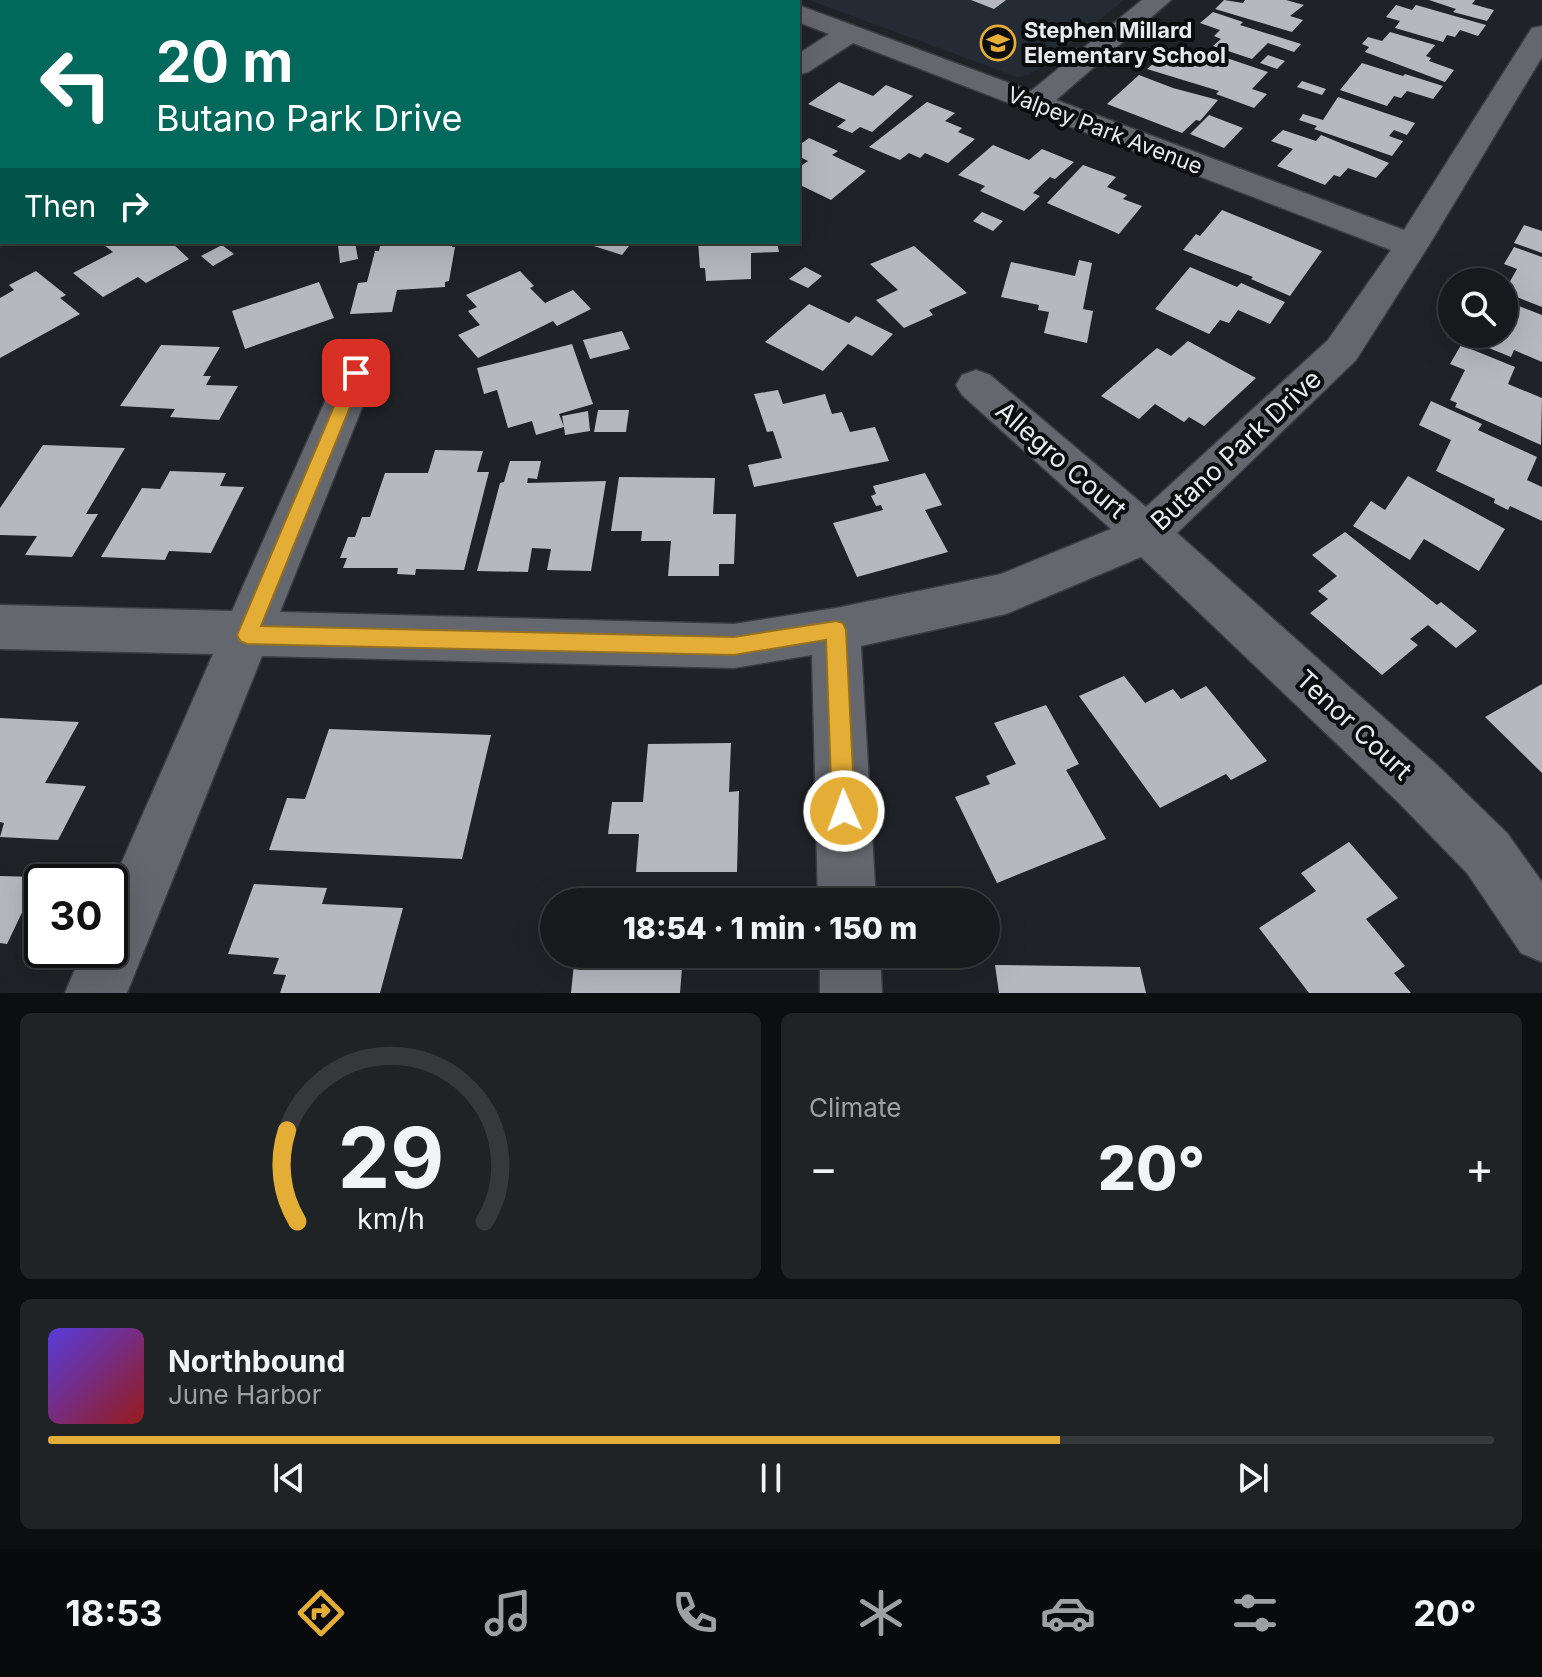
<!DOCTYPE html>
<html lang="en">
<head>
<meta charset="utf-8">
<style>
	body { margin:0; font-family:Inter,sans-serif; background:#202326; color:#f1f3f6; height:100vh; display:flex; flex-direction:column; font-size:30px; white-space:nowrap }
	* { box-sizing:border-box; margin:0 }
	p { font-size:26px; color:#9ea1a4 }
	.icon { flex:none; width:44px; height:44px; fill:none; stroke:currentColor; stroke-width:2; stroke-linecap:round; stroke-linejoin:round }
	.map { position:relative; height:993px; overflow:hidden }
	.panel { display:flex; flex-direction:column; gap:20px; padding:20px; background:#0d0e10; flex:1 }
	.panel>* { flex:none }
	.hud { position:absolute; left:0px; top:0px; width:800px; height:244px; box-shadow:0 8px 32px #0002,0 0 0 2px #36383b; background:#00695c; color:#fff; overflow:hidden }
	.buttons { position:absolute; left:1438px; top:268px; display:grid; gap:16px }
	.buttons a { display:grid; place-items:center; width:80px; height:80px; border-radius:50%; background:#171a1d; box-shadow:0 8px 32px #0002,0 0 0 2px #36383b; font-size:40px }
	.speed { position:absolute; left:24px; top:864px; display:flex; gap:16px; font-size:40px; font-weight:700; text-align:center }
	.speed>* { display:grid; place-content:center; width:104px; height:104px; border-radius:50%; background:#171a1d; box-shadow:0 8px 32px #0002,0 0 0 2px #36383b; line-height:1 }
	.speed .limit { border:4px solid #111; border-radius:12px; background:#fff; color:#111 }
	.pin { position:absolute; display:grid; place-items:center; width:68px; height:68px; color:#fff; margin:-34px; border-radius:16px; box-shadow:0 4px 12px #0006 }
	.me { position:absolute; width:88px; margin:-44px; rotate:358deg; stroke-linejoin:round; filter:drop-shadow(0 0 6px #0008) }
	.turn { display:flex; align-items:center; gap:28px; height:168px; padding:0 24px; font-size:36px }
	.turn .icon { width:104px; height:104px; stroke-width:2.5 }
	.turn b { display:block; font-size:56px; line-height:68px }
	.then { display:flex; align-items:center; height:76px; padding:0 24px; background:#0003; gap:16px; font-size:30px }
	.big { font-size:60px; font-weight:800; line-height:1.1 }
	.panel .tile { flex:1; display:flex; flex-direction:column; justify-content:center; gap:12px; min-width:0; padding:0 28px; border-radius:12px; background:#202326 }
	.panel .dial { align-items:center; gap:0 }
	.dial svg { height:208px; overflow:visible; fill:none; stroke:#36383b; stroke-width:7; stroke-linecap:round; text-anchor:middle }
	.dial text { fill:#f1f3f6; stroke:none }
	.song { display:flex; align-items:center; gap:24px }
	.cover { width:96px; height:96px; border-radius:12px; background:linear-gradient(135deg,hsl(250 70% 55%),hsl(0 70% 35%)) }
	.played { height:8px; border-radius:4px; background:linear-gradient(90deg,#e4ad35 70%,#36383b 70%) }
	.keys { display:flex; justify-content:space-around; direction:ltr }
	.heat { display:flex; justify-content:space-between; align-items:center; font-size:44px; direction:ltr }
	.panel .tiles { flex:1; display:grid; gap:20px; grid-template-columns:1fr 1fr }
	.tile:last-child { grid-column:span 2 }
	.trip { position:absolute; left:540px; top:888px; width:460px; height:80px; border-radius:40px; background:#171a1d; box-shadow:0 8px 32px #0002,0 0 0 2px #36383b; font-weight:800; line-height:80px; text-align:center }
	.menu { display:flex; height:128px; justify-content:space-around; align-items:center; background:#090a0c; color:#9ea1a4 }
	.menu .icon { width:56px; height:56px }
	.menu .active { color:#e4ad35 }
	.menu b { font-size:36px; color:#f1f3f6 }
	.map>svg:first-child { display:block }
	.built { fill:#252b35 }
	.building { fill:#b5b9bf }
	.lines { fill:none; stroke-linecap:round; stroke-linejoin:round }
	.minor-casing { stroke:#3a3d41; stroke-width:3 }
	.minor { fill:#64676d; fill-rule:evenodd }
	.route { fill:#e4ad35; stroke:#947022; stroke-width:2 }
	.labels { text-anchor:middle; stroke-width:8; stroke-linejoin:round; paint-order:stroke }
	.far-poi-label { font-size:22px; font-weight:bold; fill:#e8eaee; stroke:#0a0c0e; text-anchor:start }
	.far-street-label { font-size:22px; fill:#e8eaee; stroke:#0a0c0e }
	.street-label { font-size:26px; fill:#e8eaee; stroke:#0a0c0e }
</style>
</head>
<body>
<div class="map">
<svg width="1542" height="993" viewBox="0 0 1542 993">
	<rect width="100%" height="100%" fill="#1f2227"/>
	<path class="built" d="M809 0H1124L1042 66 1029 75 1017 77Z"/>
	<path class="building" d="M971 0H1006L994 9Z
		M1224 0 1243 3 1245 0H1286L1304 5 1290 16 1303 20 1292 32 1215 9Z
		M1429 0H1475L1472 4 1494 10 1487 21 1453 12 1456 9Z
		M1396 5 1412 10 1416 5 1486 25 1478 36 1460 30 1455 37 1447 35 1443 42 1395 28 1400 21 1386 17Z
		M1213 12 1243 22 1240 25 1301 44 1294 52 1268 43 1252 59 1213 46 1221 39 1214 36 1220 30 1200 23Z
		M1390 32 1435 45 1426 56 1431 58 1429 61 1454 70 1445 82 1365 52 1369 47 1362 44 1368 37 1382 41Z
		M1200 49 1268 72 1252 89 1267 94 1254 108 1216 94 1219 91 1147 69 1161 57 1184 65Z
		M1268 55 1285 61 1277 69 1260 63Z
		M1362 63 1403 76 1405 74 1443 86 1433 99 1407 91 1401 98 1394 96 1387 106 1340 90Z
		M1139 75 1173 88 1218 100 1200 121 1196 120 1182 133 1107 104Z
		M1302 81 1326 89 1322 95 1297 87Z
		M839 82 873 96 886 85 913 96 872 132 860 127 852 133 837 127 846 120 808 104Z
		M1338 97 1415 123 1407 135 1394 130 1389 136 1403 141 1392 156 1314 129 1317 126 1299 120 1303 114 1323 120Z
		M927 102 955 113 945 121 962 128 958 132 975 139 948 163 925 153 920 158 909 153 900 160 869 147Z
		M1209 115 1243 128 1224 148 1190 134Z
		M1283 130 1316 141 1321 135 1389 163 1376 178 1348 168 1340 177 1334 175 1325 185 1277 166 1293 149 1271 141Z
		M809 138 838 151 832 155 866 171 831 200 798 184V168L808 161 798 156V146Z
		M993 145 1029 160 1042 149 1074 162 1055 179 1050 177 1033 193 1040 196 1024 211 980 191 985 186 958 175Z
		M1083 165 1116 177 1107 187 1127 195 1123 199 1142 206 1119 234 1047 203Z
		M1222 210 1322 251 1290 296 1251 279 1253 277 1183 250 1196 234 1200 236Z
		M982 212 1003 221 993 231 973 221Z
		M1524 225 1542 231V253L1514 243Z
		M100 242H171L189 259 146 283 138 277 103 297 73 273 113 252Z
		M351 242H355L358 259 340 263 338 245Z
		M381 242H453L452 247H455L449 281 445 282V287L397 290 392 312 350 314 358 283 367 282 375 251H379Z
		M581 242H632L622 255Z
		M698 242H777L779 252 751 253V279L706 281 705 268H700Z
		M222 245 234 254 213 266 201 256Z
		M914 246 967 293 929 310 933 315 904 328 876 300 898 290 870 264Z
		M1514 247 1542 257V307L1504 292 1517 269 1504 264Z
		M1079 260 1092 263 1083 309 1093 311 1087 343 1044 333 1049 312 1038 310 1039 305 1001 297 1011 262 1075 276Z
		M805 267 822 276 808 288 789 279Z
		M1190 267 1237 287 1241 283 1285 302 1270 324 1238 310 1229 323 1220 320 1209 334 1155 309Z
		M36 271 66 295 60 298 80 314 0 358V298L14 290 9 285Z
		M520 271 534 286 530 288 545 303 573 290 591 309 557 326 553 321 478 358 458 335 480 325 468 311 477 307 466 295Z
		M319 282 334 318 245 349 232 311Z
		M809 304 849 323 856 316 893 334 872 356 848 344 823 371 765 342Z
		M1516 305 1542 315V362L1514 350 1511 357 1464 338 1466 334H1504Z
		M622 331 630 349 590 359 583 340Z
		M1188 341 1256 378 1204 426 1189 417 1184 422 1155 404 1139 419 1101 396 1157 348 1171 356Z
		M572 344 593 404 559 414 564 427 562 416 588 411 590 431 565 435 564 427 536 435 532 421 508 428 497 390 484 394 477 368Z
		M161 345 220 347 203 376H211L206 385 238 386 219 420 170 417 175 409 120 406Z
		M1461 345 1515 367 1508 384 1542 398 1541 445 1455 407 1457 403 1450 400 1465 370 1450 364Z
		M778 390 783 404 825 394 832 414 842 412 850 432 875 427 889 461 754 487 748 465 782 458 773 431 767 432 754 394Z
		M1431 401 1482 424 1478 430 1537 457 1527 480 1542 487V521L1510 506 1508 510 1494 503 1495 499 1436 471 1451 440 1419 425Z
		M598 410H629L626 432H594Z
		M43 445 125 448 86 514H98L72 557 25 555 37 536 0 535V508Z
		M435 450 483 451 477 472H489L464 570 416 569 415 575 397 574 398 568H343L347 558H340L348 537H355L362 517H370L385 473H428Z
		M510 461H541L537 479 528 478 527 483 606 481 591 571 547 570 551 549 532 548 528 572 477 571 500 483 504 482Z
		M170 471 226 473 220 486 244 487 211 553 169 551 165 560 101 557 142 488 160 489Z
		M925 473 942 505 925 510 948 552 857 577 833 523 883 510 881 505 876 506 871 496 876 494 873 486Z
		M1408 476 1505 529 1479 571 1424 539 1410 560 1353 526 1371 501 1385 510Z
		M619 477 715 478 713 514H736L734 564H719V576H668L671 541H641L642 531H611Z
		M1345 532 1437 605 1441 602 1477 631 1456 648 1428 625 1410 639 1418 645 1382 675 1310 613 1328 599 1318 591 1337 576 1312 555Z
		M1124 676 1145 703 1173 689 1181 699 1206 686 1267 761 1231 780 1226 774 1160 808 1079 696Z
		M1542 684V773L1485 717Z
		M1046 705 1079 764 1066 770 1106 839 997 883 955 797 990 784 986 776 1016 764 994 723Z
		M0 718 79 722 45 783 86 786 58 840 0 837 4 823 0 822Z
		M329 729 491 735 462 859 269 850 287 798 305 799Z
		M731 743 729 792 739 791 737 872H636L639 834H608L612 802H643L648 744Z
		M1349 842 1398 898 1366 919 1405 966 1394 973 1411 993H1309L1259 928 1316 891 1301 873Z
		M0 876 39 877 7 944 0 943Z
		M254 884 327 888 322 904 403 908 380 993H280L286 975 273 974 279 958 228 954Z
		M662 897H732V902H662Z
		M575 954H732L731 968H682L680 993H571Z
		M995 965 1140 967 1146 993H999Z"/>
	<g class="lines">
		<g class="minor-casing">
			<path id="minor" d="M470 0H499L469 2Z
				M751 0H781L782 2H752Z
				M1142 0H1171L1056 100 1404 230 1528 34 1532 28 1542 26V57L1429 245 1356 360 1177 533 1437 765 1507 833 1542 882V962L1521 953 1467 873 1399 803 1141 557 1006 614 861 646 876 902H818L812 655 734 668 262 656 127 993H65L83 950H110V889L213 654 0 649V605L232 611 342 363 356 359 370 363 376 373 280 612 734 624 836 608 1001 574 1111 529 962 395 956 385 962 375 976 370 990 375 1146 507 1328 340 1391 250 853 43 808 72 798 75V54L829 34 798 22V5L1031 91Z
				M2 222V242H11L0 245Z
				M820 954H880L882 993H820Z"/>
		</g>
		<use href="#minor" class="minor"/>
	</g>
	<path class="route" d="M356 368 364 373 261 626 734 637 836 621 843 623 846 630 855 811 852 819 844 823 836 819 832 811 826 640 734 655 247 644 240 641 237 635 348 373Z"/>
	<defs>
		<g id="school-ring" transform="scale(1.8)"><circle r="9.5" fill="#0a0c0e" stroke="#e4ad35" stroke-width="1.5"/><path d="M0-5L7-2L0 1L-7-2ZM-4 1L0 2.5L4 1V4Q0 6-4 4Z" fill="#e4ad35"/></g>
	</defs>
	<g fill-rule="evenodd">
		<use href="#school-ring" x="998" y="43"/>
	</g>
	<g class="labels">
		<g class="far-poi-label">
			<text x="1024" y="38">Stephen Millard<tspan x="1024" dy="25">Elementary School</tspan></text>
		</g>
		<g class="far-street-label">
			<text transform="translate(1105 130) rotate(21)" y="8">Valpey Park Avenue</text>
		</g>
		<g class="street-label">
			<text transform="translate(1236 450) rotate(-43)" y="9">Butano Park Drive</text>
			<text transform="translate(1061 460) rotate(41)" y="9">Allegro Court</text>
			<text transform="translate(1354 725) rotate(43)" y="9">Tenor Court</text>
		</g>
	</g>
</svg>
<div class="buttons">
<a><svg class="icon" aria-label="search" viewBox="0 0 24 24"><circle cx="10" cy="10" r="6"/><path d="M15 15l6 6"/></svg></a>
</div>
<div class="speed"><div class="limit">30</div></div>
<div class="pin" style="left:356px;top:373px;background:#d93025"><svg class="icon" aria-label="arrive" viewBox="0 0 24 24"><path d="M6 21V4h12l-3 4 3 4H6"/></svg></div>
<svg class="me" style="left:844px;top:811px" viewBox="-20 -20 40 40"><circle r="17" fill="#e4ad35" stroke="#fff" stroke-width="3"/><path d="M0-11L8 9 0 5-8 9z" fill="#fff"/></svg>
<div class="trip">18:54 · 1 min · 150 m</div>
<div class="hud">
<div class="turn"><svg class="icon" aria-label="left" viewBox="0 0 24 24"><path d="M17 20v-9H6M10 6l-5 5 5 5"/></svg><div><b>20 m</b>Butano Park Drive</div></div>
<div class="then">Then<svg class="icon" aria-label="right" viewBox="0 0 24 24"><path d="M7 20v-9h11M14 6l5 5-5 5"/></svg></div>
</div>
</div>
<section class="panel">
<div class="tiles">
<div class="tile dial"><svg viewBox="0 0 100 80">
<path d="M14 69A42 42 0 1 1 86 69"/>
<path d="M14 69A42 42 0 0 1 10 34" stroke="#e4ad35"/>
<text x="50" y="56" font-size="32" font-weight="700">29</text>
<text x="50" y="72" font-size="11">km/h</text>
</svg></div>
<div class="tile"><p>Climate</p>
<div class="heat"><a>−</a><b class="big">20°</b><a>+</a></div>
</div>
<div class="tile">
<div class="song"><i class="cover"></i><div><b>Northbound</b><p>June Harbor</p></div></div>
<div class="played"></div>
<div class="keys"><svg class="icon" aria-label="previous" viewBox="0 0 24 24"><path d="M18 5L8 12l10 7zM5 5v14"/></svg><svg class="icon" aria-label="pause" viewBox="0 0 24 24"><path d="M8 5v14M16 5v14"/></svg><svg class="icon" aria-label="next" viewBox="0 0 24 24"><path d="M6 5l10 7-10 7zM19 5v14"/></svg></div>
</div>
</div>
</section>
<nav class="menu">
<b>18:53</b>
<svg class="icon active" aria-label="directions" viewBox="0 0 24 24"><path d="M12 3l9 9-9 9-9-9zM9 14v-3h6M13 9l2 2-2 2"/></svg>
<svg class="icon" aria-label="music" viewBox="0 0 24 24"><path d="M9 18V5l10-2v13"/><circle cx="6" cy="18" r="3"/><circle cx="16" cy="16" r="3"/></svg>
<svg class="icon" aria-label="phone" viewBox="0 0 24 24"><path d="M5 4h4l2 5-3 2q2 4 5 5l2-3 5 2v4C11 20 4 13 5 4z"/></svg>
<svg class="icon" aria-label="climate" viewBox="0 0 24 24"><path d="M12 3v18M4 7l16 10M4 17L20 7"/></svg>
<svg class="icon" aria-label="car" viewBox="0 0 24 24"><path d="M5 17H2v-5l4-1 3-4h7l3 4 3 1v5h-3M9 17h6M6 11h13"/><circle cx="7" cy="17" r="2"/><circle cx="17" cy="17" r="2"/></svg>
<svg class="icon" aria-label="filters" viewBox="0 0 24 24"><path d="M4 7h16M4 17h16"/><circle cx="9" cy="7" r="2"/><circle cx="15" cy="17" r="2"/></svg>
<b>20°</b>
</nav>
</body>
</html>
